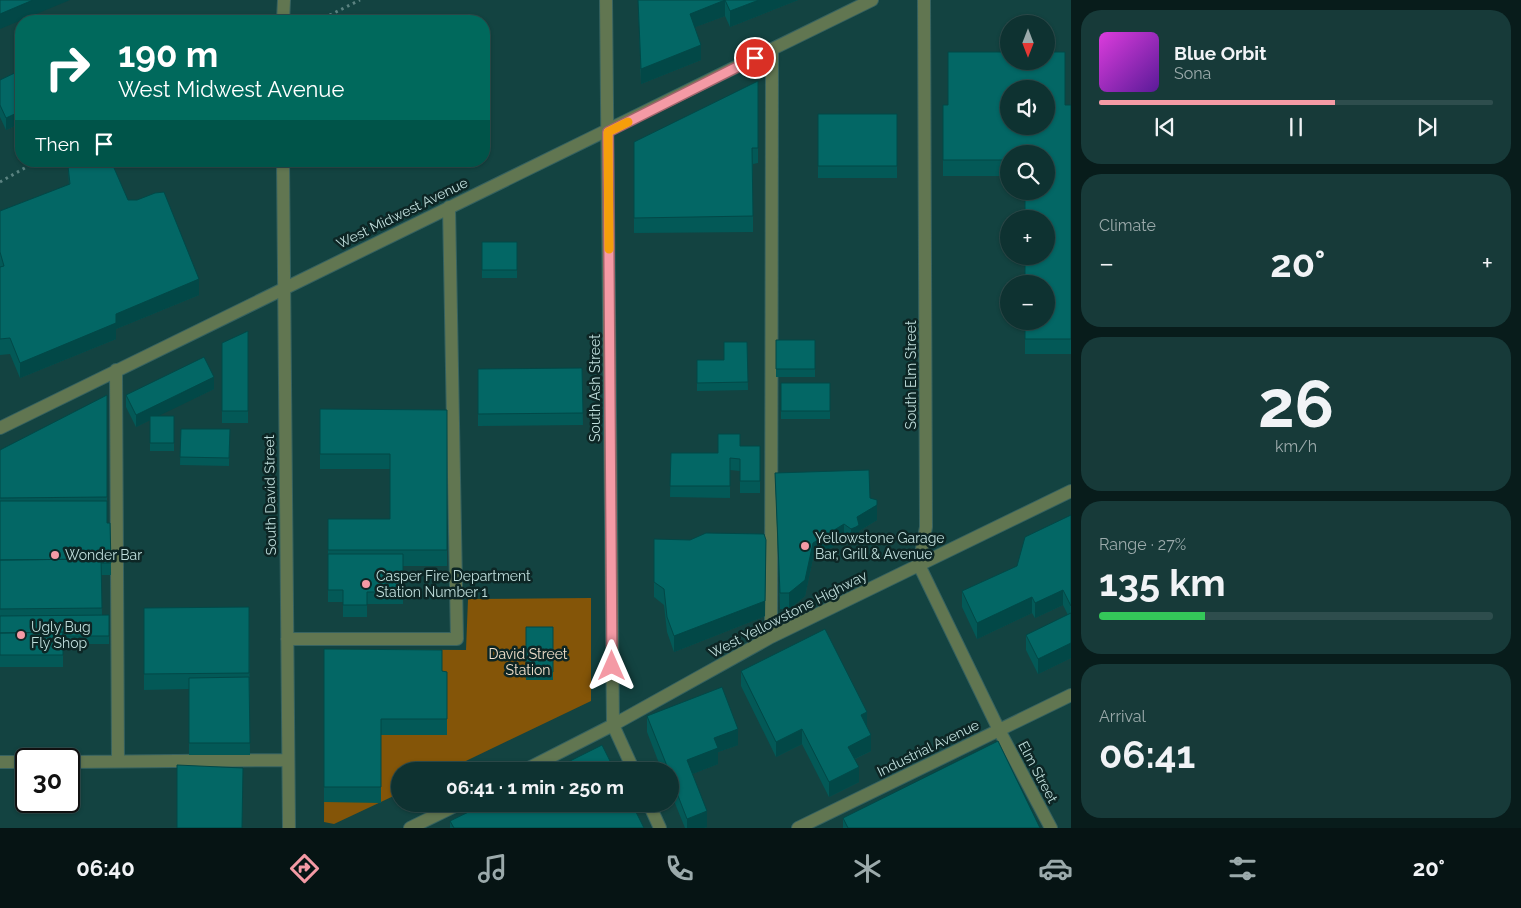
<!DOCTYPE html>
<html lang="en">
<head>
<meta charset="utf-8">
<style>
	body { margin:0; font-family:Raleway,sans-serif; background:#173a39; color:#f1f3f6; height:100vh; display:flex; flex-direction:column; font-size:19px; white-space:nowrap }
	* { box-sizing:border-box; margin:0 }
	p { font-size:16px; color:#9baaab }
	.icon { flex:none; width:28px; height:28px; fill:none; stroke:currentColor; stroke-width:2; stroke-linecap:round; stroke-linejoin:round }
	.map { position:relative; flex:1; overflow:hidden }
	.drawer { display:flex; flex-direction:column; gap:10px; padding:10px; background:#081c1b; width:450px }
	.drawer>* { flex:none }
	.guide { position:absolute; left:15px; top:15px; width:475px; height:152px; border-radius:20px; box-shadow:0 1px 4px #0004,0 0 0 1px #2e4d4d; background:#00695c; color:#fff; overflow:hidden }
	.needle { width:32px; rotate:180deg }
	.tools { position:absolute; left:1000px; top:15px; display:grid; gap:10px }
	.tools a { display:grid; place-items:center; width:55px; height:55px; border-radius:50%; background:#0e3231; box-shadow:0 1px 4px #0004,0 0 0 1px #2e4d4d; font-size:25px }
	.speed { position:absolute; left:15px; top:748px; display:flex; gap:10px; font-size:25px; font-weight:700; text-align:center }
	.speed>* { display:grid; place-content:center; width:65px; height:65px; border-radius:50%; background:#0e3231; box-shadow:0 1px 4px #0004,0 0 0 1px #2e4d4d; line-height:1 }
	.speed .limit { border:2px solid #111; border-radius:8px; background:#fff; color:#111 }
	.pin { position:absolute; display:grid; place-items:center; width:42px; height:42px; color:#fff; margin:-21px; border:2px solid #fff; border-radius:50%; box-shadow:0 1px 5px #0007 }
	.me { position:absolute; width:55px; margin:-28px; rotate:0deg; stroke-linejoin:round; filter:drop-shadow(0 0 4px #0008) }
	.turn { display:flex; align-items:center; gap:18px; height:105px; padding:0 20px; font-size:22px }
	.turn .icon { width:65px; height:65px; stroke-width:2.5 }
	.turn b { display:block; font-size:35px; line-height:42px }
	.then { display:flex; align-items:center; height:48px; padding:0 20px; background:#0003; gap:10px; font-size:19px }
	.big { font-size:38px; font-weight:700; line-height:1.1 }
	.drawer .tile { flex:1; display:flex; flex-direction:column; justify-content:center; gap:8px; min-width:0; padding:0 18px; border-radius:20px; background:#173a39 }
	.drawer .dial { align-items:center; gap:0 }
	.dial b { font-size:65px; line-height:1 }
	.song { display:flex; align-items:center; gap:15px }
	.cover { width:60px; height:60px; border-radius:8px; background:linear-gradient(135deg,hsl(300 70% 55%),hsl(270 70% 35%)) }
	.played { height:5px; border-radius:2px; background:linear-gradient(90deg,#f49aa5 60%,#2e4d4d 60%) }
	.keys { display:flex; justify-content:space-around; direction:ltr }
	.heat { display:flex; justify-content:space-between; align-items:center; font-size:28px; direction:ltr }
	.charge { height:8px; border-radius:4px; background:linear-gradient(90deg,#34c759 27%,#2e4d4d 0) }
	.trip { position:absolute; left:391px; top:762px; width:288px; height:50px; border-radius:25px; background:#0e3231; box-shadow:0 1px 4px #0004,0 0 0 1px #2e4d4d; font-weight:700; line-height:50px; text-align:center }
	.tabs { display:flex; height:80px; justify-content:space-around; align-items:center; background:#061414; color:#9baaab }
	.tabs .icon { width:35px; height:35px }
	.tabs .active { color:#f49aa5 }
	.tabs b { font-size:22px; color:#f1f3f6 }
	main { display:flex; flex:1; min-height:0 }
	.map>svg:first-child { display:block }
	.green { fill:#845508 }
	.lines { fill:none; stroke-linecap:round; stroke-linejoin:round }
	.minor-casing { stroke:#366260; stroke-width:14 }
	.path { stroke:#5b8381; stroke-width:3; stroke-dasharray:2.5 4; stroke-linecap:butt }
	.minor { stroke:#617651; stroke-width:12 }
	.wall { fill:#035957 }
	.shaded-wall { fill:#024847 }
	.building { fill:#036765; stroke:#024847; fill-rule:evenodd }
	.route-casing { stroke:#9f646b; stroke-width:12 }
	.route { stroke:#f49aa5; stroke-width:9 }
	.slow { stroke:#f59e0b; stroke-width:9 }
	.poi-dot { fill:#f49aa5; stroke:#0d2625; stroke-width:2 }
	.labels { text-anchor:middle; stroke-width:5; stroke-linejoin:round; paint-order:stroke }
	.street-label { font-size:14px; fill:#c0dedc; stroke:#0d2625 }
	.poi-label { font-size:14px; fill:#c0dedc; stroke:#0d2625; text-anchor:start }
	.park-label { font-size:14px; fill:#f2e1cd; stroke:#0d2625 }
</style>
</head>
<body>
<main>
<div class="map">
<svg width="1071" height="828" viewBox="0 0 1071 828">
	<rect width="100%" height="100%" fill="#134341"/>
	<path class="green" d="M591 598V701L445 771H400V793L334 824 324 822 325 649 466 650 468 599Z"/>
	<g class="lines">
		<g class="minor-casing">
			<path id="minor" d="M606 0 613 725 634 771
				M924 0 926 527 919 565 999 730 1051 828
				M283 21 284 0
				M283 161 289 828
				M116 370 118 762
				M0 428C290 283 582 144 872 0
				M771 637 772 50
				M287 639H457L449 207
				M0 762H26
				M69 762 288 760
				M523 771 613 725 771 637 1071 491
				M649 804 660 828
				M410 828 459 804
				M798 828 1071 695"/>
		</g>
		<path class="path" d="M318 21 360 0
			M0 182 37 161"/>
		<use href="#minor" class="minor"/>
	</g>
	<path class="wall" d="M638 0H798L730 27 725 16 695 27 701 60 641 84Z
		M21 70V123L6 130 0 117V80Z
		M758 81V163L753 164V232L634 233V142Z
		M943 105H1071V354H1025V321L1046 154H1009V176H943Z
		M818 114H897V178H818Z
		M68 166 128 200 199 295 116 329V339L20 378 10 354 0 355V211L69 185Z
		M482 242H517V278H482Z
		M248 331V423H222V343Z
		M776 340H815V377H776Z
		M747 342 748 390 697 391V360H724Z
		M582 368 583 425 478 426V369Z
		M781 383H830V419H781Z
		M214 389 157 416H174V451H150V420L136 427 126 407V395Z
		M107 395V523H110L111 575H101L102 615 109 636V644H63V667H0V450Z
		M320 409 447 410V566H403V604H367V617H343V602H328V519H390V469H320Z
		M181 429H230L229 466 180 465Z
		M740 446H760V493H740V471L730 470V498L670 497 671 453H718Z
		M775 473 870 498 877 520 859 531V540L856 543 851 544 844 540 813 558 805 596 789 609H780Z
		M1071 515V658L1038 674 1026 650V635L1068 615 1063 605 1035 618 1032 613 977 639 962 607V591L1017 566Z
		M654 539 765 616 674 652 667 632 664 605 654 597Z
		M249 607 250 755H189V689L144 690V608Z
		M526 627H553V680H526Z
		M324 649 442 671 447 672V735H381V803L324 802Z
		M741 671 867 727 871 751 855 759 859 782 829 797 802 744 776 757 741 686Z
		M647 716 738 745 718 752V764L692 774 707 827 704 828H685L670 791V771H662L647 732Z
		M843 818 1040 828H843Z
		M450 821 644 828H450Z"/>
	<path class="shaded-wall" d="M33 0H70L0 29V14Z
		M725 0V16L690 29V14Z
		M759 0H798L730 27V11Z
		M701 45V60L641 84V69Z
		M21 111V123L6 130V118Z
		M199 279V295L116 329V339L20 378V363L116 314Z
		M214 377V389L136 427V415Z
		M877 505V520L859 531V540L856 543 851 544V529L857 517Z
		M844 524V540L813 558 805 596 789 609V593L813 543Z
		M766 540 765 616 674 652V636Z
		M1063 590V605L1035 618V603Z
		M1032 597V613L977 639V623Z
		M1071 643V658L1038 674V659Z
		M867 712V728L861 715Z
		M738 729V745L718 752V764L687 776V760L714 738Z
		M802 729V744L776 757V742Z
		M871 735V751L848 762V747Z
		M859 767V782L829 797V782Z
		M707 811V827L704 828H687V819Z"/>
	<path class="building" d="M0 0H33L0 14Z
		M638 0H759L730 11 725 0 690 14 701 45 641 69Z
		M948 52H1009V61H1046V52H1065V105H1071V339H1025V321H1046V284H1025V256H1046V219H1025V191H1046V154H1009V160H943V105H948ZM1009 89H1046V126H1009Z
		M21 70V111L6 118 0 105V80Z
		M758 81V148H752L753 216 634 218V142Z
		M818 114H897V166H818Z
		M80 161H111L128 200H137L155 193 164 192 199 279 116 314V323L20 363 10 338 0 339V267L4 266 0 252V211L70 184 68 166Z
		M482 242H517V270H482Z
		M248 331V411H222V343Z
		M776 340H815V369H776Z
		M724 342H747L748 382 697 383V360H724Z
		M204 357 214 377 136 415 126 395Z
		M582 368 583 413 478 414V369Z
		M781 383H830V411H781Z
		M107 395V497L0 498V450Z
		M320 409 447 410V550H328V519H390V454H320Z
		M150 416H174V443H150Z
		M181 429H230L229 458 180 457Z
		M718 434H740V446H760V481H740V459L730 458V486H670L671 453H718Z
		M869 470 870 498 877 500V505L857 517 859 525 856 527 851 529 844 524 813 543 805 580 789 593H780L775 473Z
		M0 501H107V523H110L111 563H101V559L0 560Z
		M1071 515V606L1063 590 1035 603 1032 597 977 623 962 591 1017 566 1025 537Z
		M706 533 764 534 766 540 765 601 674 636 667 617 664 589 654 582V539L690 540Z
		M328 554H403V592H367V605H343V590H328Z
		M101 559 102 608 0 609V560Z
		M249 607V673L144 674V608Z
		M1071 613V643L1038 659 1026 635Z
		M109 615V636H63V632L0 633V616Z
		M526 627H553V672H526Z
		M825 629 867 712 861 715 871 735 848 747 859 767 829 782 802 729 776 742 741 671Z
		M63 632V655H0V633Z
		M324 649 442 650V671L447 672V719H381V787H324Z
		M249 677 250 743H189V678Z
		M722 687 738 729 714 738 718 748 687 760 707 811 687 819 670 775V771H669L647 716Z
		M998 741 1040 828H848L843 818Z
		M602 745 615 771H550Z
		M177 765 243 768 242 828H177Z
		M485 804H632L644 828H454L450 821Z"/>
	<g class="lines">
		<g class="route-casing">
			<path id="route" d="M612 666 608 132 755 58"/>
		</g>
		<use href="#route" class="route"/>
		<path class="slow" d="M609 249 608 132 628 122"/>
	</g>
	<g class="poi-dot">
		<circle cx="805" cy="546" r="5"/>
		<circle cx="55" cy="555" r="5"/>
		<circle cx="366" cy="584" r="5"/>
		<circle cx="21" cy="635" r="5"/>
	</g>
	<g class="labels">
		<g class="street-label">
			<text transform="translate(402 213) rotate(-26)" y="5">West Midwest Avenue</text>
			<text transform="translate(911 375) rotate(-90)" y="5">South Elm Street</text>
			<text transform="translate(595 388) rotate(-90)" y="5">South Ash Street</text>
			<text transform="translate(270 495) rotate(-91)" y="5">South David Street</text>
			<text transform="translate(788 614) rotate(-27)" y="5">West Yellowstone Highway</text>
			<text transform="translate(928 748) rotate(-26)" y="5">Industrial Avenue</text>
			<text transform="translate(1038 772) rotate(62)" y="5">Elm Street</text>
		</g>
		<g class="poi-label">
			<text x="815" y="543">Yellowstone Garage<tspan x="815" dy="16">Bar, Grill &amp; Avenue</tspan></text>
			<text x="65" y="560">Wonder Bar</text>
			<text x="376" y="581">Casper Fire Department<tspan x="376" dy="16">Station Number 1</tspan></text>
			<text x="31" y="632">Ugly Bug<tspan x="31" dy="16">Fly Shop</tspan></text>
		</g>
		<g class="park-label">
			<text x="528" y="659">David Street<tspan x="528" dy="16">Station</tspan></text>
		</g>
	</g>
</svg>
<div class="tools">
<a><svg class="needle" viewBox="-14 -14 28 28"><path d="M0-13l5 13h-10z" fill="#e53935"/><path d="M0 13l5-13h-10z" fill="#9baaab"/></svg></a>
<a><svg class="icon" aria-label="sound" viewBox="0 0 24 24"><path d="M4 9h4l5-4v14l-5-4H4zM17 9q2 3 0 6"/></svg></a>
<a><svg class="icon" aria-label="search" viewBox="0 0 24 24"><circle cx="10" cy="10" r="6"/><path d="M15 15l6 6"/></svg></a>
<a>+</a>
<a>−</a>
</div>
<div class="speed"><div class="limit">30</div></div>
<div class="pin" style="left:755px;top:58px;background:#d93025"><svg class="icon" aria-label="arrive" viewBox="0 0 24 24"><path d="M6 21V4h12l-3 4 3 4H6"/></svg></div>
<svg class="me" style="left:612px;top:666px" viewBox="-20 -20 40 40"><path d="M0-17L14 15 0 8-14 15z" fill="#f49aa5" stroke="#fff" stroke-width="4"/></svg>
<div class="trip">06:41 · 1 min · 250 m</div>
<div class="guide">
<div class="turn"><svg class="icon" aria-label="right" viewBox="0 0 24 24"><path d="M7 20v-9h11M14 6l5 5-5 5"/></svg><div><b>190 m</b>West Midwest Avenue</div></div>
<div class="then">Then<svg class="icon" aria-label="arrive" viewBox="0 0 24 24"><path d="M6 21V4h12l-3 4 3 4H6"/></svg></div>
</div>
</div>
<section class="drawer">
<div class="tile">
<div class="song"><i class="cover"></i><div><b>Blue Orbit</b><p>Sona</p></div></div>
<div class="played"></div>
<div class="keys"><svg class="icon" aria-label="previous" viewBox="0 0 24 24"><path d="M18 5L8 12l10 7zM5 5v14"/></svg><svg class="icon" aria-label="pause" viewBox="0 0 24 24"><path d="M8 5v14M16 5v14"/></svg><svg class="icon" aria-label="next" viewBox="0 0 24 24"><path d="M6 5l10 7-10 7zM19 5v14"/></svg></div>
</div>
<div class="tile"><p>Climate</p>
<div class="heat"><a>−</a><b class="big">20°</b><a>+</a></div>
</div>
<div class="tile dial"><b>26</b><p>km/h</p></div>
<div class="tile"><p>Range · 27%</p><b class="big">135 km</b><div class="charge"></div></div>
<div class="tile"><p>Arrival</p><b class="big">06:41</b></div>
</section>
</main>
<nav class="tabs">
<b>06:40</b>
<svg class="icon active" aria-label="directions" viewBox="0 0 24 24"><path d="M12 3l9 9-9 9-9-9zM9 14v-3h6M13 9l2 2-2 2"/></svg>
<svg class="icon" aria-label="music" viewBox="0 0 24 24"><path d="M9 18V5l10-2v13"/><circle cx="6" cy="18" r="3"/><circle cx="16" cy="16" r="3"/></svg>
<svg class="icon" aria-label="phone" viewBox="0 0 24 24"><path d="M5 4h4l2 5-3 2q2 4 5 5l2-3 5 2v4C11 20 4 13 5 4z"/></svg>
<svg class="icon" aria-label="climate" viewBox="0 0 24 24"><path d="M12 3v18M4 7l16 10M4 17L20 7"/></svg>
<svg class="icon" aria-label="car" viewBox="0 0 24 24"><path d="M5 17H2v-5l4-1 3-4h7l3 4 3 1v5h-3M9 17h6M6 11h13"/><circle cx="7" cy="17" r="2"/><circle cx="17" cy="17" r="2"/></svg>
<svg class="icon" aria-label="filters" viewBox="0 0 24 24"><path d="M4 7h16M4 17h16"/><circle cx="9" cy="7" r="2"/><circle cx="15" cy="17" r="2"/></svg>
<b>20°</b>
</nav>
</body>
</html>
